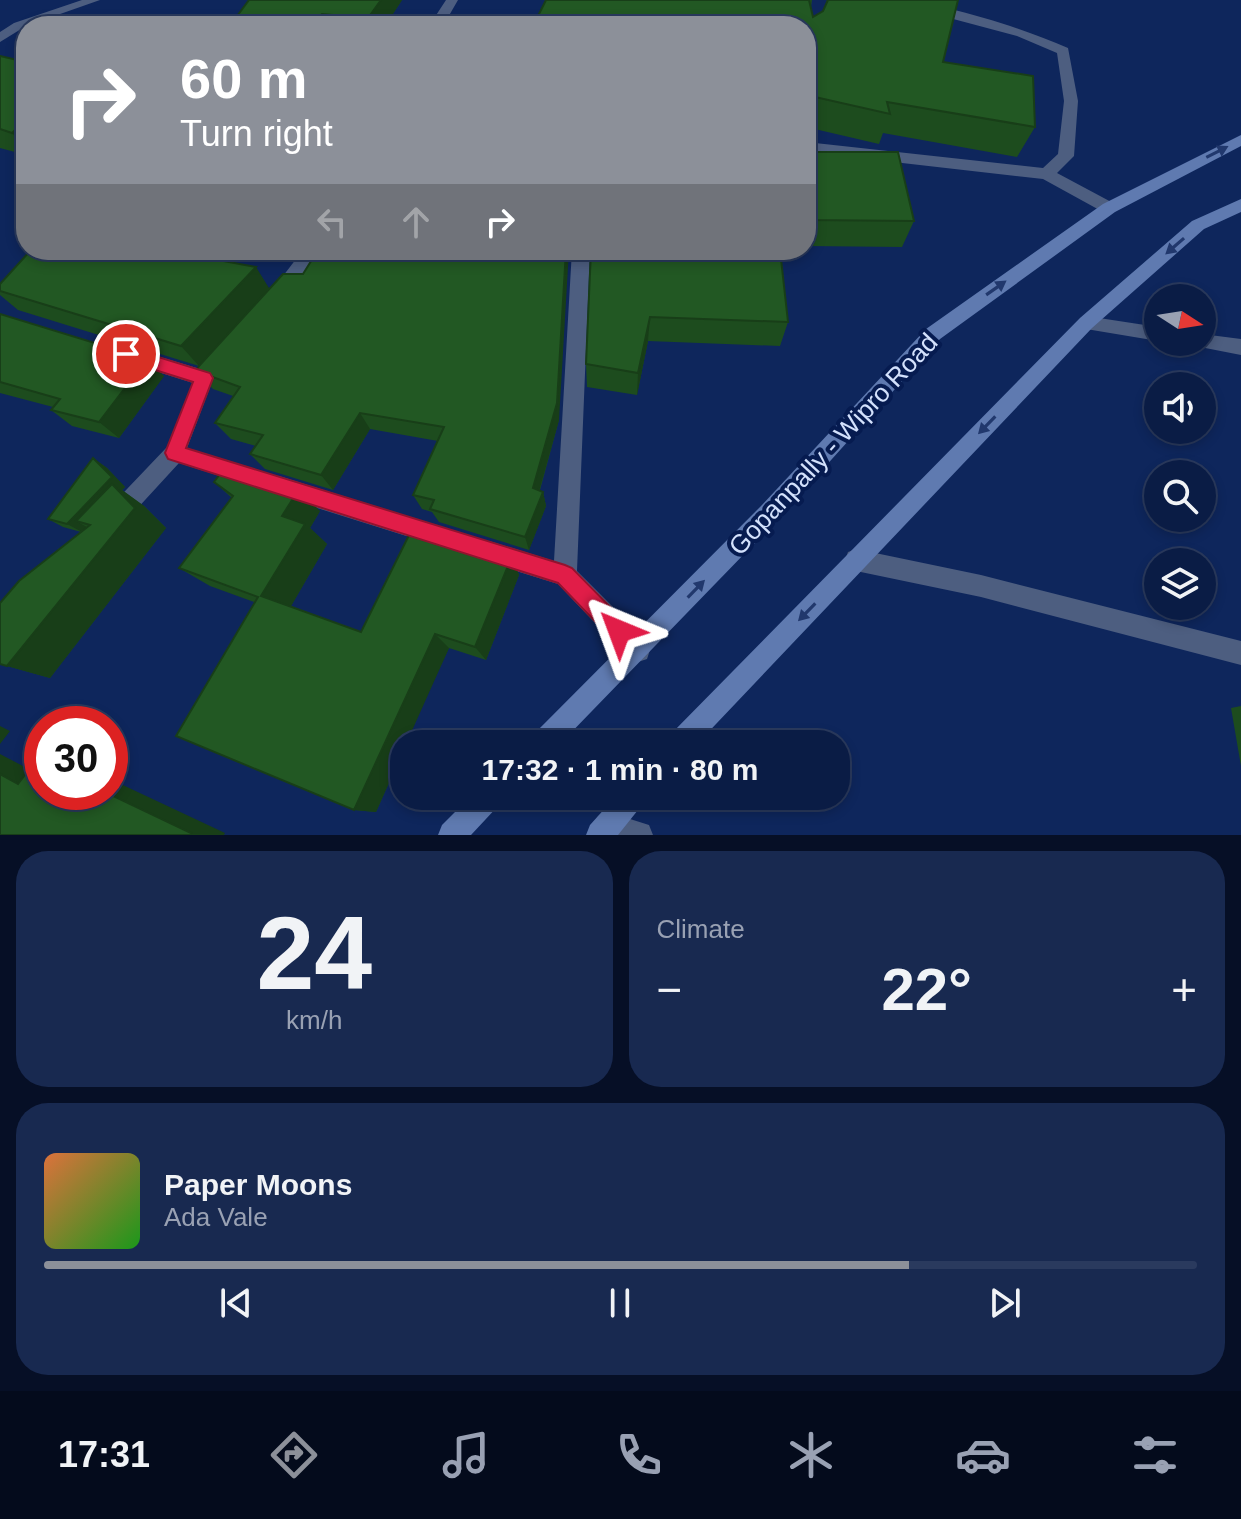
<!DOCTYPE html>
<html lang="en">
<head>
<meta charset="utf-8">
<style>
	body { margin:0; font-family:Helvetica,sans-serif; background:#182950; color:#f1f3f6; height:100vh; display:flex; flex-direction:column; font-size:30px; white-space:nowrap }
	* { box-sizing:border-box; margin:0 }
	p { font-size:26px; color:#99a1b3 }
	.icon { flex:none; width:44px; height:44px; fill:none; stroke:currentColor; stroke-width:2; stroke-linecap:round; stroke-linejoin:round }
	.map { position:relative; height:835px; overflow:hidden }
	.details { display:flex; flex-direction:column; gap:16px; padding:16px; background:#060f26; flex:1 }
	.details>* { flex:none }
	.hud { position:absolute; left:16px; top:16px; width:800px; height:244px; border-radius:32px; box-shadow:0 4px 12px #0003,0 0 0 2px #2a3a5e; background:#8c9099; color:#fff; overflow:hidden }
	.needle { width:52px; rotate:102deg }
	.tools { position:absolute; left:1144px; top:284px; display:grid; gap:16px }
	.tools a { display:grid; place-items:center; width:72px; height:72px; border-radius:50%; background:#0a1c45; box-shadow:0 4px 12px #0003,0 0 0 2px #2a3a5e; font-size:40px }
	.speed { position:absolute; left:24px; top:706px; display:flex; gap:16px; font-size:40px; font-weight:700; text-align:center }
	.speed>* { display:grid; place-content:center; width:104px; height:104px; border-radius:50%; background:#0a1c45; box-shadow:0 4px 12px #0003,0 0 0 2px #2a3a5e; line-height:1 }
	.speed .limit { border:12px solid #d22; background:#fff; color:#111 }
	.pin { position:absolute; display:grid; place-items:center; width:68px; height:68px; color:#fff; margin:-34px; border:4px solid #fff; border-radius:50%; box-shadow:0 2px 8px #0007 }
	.me { position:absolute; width:88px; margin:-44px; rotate:316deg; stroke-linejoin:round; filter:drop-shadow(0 0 6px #0008) }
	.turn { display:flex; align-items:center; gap:28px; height:168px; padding:0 32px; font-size:36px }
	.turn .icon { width:104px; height:104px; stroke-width:2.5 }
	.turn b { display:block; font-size:56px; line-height:68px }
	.lanes { display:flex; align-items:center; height:76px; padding:0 32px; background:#0003; justify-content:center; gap:40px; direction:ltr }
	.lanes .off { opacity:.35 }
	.big { font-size:60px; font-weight:600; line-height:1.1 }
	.details .card { flex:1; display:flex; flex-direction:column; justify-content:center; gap:12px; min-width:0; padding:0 28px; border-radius:32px; background:#182950 }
	.details .dial { align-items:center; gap:0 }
	.dial b { font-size:104px; line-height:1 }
	.song { display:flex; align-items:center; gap:24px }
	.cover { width:96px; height:96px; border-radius:12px; background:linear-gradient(135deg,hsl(20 70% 55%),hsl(120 70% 35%)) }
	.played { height:8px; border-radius:4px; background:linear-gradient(90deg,#8c9099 75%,#2a3a5e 75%) }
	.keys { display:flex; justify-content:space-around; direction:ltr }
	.heat { display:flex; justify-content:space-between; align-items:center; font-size:44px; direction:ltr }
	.details .tiles { flex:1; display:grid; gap:16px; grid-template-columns:1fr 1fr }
	.card:last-child { grid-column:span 2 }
	.trip { position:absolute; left:390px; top:730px; width:460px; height:80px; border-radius:32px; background:#0a1c45; box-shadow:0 4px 12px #0003,0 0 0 2px #2a3a5e; font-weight:600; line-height:80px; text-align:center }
	.tabs { display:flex; height:128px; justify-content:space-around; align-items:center; background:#040b1c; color:#99a1b3 }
	.tabs .icon { width:56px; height:56px }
	.tabs .selected { color:#8c9099 }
	.tabs b { font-size:36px; color:#f1f3f6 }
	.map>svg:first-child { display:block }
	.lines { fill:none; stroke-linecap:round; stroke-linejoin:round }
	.service { fill:#4d5e80; fill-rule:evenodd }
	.minor { fill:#4d5e80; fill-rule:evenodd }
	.secondary { fill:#5f7ab0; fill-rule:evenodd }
	.wall { fill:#1d4c1e }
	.shaded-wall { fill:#183e18 }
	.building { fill:#225823; stroke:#183e18; stroke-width:2 }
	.oneway { fill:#21386d }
	.route { fill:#e11d48; stroke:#92132f; stroke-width:2 }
	.labels { text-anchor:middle; stroke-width:8; stroke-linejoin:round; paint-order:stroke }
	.street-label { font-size:26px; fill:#d3e1fc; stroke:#061b50 }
</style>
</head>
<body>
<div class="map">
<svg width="1241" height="835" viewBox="0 0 1241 835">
	<rect width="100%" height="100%" fill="#0e265c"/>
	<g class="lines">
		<path class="service" d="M856 549 981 575 1241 641V665L981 597 856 571 848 568 845 560 848 552Z"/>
		<path class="minor" d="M82 0H100L26 26 0 42V32L14 23Z
			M446 0H458L443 26H429Z
			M882 0C937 0 1017 26 1068 48L1078 101 1074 156 1057 173 1115 204V212H1103L1043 179 806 152V142L1043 168 1058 154 1064 101 1057 53 1017 36Z
			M303 250H322L285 299H273L270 294 273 289Z
			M572 250H590L577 571 647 641 650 650 647 659 638 662 629 659 558 584 481 560 478 552 481 544 489 541 554 561Z
			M1086 316 1158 327V341L1080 328 1077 323Z
			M1202 334 1241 339V355L1195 346 1193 342H1202Z
			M124 346 200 369 213 355H227L229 360 212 382 187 448 255 469 259 476 255 483 248 485 179 463 123 524 115 527 107 524 104 517 107 510 167 447 193 383 117 359 115 354 117 349Z
			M279 476 435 525 443 528 446 535 443 542 435 545 279 496 272 493 268 486 272 479Z
			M608 812 649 825 653 835H598L594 826 598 816Z"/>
		<path class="secondary" d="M1241 135V146L1115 212 940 339 778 519 560 744H529L533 735 762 505 926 329 1103 204Z
			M1241 199V212L1204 229 1092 328 697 744H666L670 735 1080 318 1192 221Z
			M471 796H503L499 805 471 835H438L442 825Z
			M616 796H646L642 805 618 835H586L590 825Z"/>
	</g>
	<path class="wall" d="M249 0H402L385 26H233L232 23Z
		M546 0H812L811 7 813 17 823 11 827 0H958L943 62 1035 127 1017 157 883 133 879 144 806 127V26Z
		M0 56 26 62V155L0 148Z
		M806 152 914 221 902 247 806 246Z
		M200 250 197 256 559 420 540 490 543 492 546 506 529 550 439 522 432 512 422 509 413 495 438 441 370 429 333 490 265 469 250 454 256 446 231 439 215 423 233 396 213 389 196 371 199 366 18 310 0 295V284Z
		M591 250 788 322 780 346 648 341 637 395 587 387 586 364Z
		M0 314 164 376 119 438 72 426 51 410 53 407 0 393Z
		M93 458 107 468 125 487 122 490 144 506 166 528 50 678 7 666 81 532 63 527 48 519Z
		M214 482 320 511 310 528 327 544 291 606 361 632 512 556 519 575 486 660 449 648 404 744V749L376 812 354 810 254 602 210 586 179 568 232 498Z
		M1241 706V766L1231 708Z"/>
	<path class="shaded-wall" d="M381 0H402L385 26H371L368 18Z
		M322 14 327 26H312Z
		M26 120V149L12 133Z
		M180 250H200L195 260 180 253Z
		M566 250H569L559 420 536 502 533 488Z
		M256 267 269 288 199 366 181 346Z
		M650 317 648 341 637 395 638 373Z
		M147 359 164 376 119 438 99 422Z
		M360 413 370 429 333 490 321 475Z
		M93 458 107 468 125 487 122 490 144 506 166 528 50 678 7 666 135 508 76 521 87 527 82 532 67 524Z
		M299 489 320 511 310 528 327 544 287 613 261 596 282 516Z
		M543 492 546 506 529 550 525 537Z
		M512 556 519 575 486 660 475 647Z
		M435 634 449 648 406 744H404V749L376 812 354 810Z
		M0 726 10 731 0 744Z
		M0 754 42 776 18 784 0 774Z
		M110 779 225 833 224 835H190L105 792H110Z"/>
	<path class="building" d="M249 0H381L368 18 322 14 312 26H240L241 23H232Z
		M546 0H809L813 17 823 11 828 0H958L943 62 1033 76 1035 127 887 102 890 114 806 95V26H533Z
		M0 56 26 62V120L12 133 0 129Z
		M806 152H898L914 221 806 220Z
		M31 250H182L180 253 256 267 181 346 0 291V284Z
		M318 250H566L557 403 533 488 543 492 525 537 430 509 434 500 413 495 444 427 360 413 321 475 250 454 263 435 215 423 240 387 196 371 199 366 283 274H303Z
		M591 250H780L788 322 650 317 638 373 586 364Z
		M0 314 147 359 99 422 51 410 60 399 0 382Z
		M93 458 112 477 67 524 48 519Z
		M226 466 299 489 282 516 305 524 261 596 361 632 414 525 512 556 475 647 435 634 354 810 176 736 258 597 179 568 233 496 214 482Z
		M112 484 135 508 7 666 0 664V603L19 581 90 525 76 521Z
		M37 759 42 761V792H105L191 833 190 835H0V774L18 784Z"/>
	<defs><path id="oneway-solid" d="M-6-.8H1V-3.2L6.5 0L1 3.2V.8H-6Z" transform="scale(2)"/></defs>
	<g class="oneway">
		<use href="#oneway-solid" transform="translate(1217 152) rotate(-27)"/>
		<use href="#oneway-solid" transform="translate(1175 246) rotate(139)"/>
		<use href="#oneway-solid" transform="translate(996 288) rotate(-35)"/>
		<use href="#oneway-solid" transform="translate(987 425) rotate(134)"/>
		<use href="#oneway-solid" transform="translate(696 589) rotate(-46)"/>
		<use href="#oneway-solid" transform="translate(807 612) rotate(134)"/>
	</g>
	<path class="route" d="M126 347 210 373 213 378 186 448 565 565 572 568 627 624 630 631 627 639 619 642 612 639 558 583 168 459 165 453 193 382 120 359 118 354Z"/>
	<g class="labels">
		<g class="street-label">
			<text transform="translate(833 444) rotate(-47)" y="9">Gopanpally - Wipro Road</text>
		</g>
	</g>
</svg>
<div class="tools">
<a><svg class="needle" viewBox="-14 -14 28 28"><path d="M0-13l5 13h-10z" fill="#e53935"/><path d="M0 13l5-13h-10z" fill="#99a1b3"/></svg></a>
<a><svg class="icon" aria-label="sound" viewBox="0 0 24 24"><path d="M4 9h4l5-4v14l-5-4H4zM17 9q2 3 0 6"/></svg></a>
<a><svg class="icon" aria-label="search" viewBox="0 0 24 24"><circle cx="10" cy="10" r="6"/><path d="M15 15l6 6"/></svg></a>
<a><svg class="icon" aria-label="layers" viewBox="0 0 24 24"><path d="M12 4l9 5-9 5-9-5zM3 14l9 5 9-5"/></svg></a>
</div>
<div class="speed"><div class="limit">30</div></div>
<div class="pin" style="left:126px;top:354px;background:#d93025"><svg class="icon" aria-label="arrive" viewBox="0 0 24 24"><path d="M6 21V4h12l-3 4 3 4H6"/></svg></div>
<svg class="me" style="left:619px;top:631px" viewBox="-20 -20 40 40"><path d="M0-17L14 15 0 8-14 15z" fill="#e11d48" stroke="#fff" stroke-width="4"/></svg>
<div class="trip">17:32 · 1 min · 80 m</div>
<div class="hud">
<div class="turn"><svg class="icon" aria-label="right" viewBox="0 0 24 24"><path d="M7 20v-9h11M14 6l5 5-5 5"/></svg><div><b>60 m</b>Turn right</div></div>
<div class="lanes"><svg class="icon off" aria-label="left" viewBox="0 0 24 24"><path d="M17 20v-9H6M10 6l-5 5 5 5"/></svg><svg class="icon off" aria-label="ahead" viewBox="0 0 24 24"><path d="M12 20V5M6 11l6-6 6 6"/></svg><svg class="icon" aria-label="right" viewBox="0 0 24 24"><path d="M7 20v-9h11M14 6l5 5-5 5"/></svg></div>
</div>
</div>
<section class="details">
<div class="tiles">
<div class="card dial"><b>24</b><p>km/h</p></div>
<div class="card"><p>Climate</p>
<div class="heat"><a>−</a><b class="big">22°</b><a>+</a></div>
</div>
<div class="card">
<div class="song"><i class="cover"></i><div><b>Paper Moons</b><p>Ada Vale</p></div></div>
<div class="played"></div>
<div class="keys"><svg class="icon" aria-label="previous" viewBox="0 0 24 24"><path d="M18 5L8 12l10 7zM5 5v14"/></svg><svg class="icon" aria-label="pause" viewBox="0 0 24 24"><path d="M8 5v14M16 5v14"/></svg><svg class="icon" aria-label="next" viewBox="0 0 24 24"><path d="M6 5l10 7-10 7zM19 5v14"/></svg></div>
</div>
</div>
</section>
<nav class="tabs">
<b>17:31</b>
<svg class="icon selected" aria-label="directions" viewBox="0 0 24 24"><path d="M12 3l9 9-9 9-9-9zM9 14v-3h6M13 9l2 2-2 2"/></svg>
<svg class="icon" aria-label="music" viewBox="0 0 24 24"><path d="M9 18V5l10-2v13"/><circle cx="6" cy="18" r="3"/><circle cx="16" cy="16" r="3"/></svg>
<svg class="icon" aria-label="phone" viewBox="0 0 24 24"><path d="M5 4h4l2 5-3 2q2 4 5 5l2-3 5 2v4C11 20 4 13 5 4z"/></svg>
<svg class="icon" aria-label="climate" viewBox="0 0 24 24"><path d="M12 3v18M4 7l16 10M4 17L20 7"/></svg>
<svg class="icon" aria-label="car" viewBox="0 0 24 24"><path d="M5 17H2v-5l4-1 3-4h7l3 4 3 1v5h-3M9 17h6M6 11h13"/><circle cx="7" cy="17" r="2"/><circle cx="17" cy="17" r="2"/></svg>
<svg class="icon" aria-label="filters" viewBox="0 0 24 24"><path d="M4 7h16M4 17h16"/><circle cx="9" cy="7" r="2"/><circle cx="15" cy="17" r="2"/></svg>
</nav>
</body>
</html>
